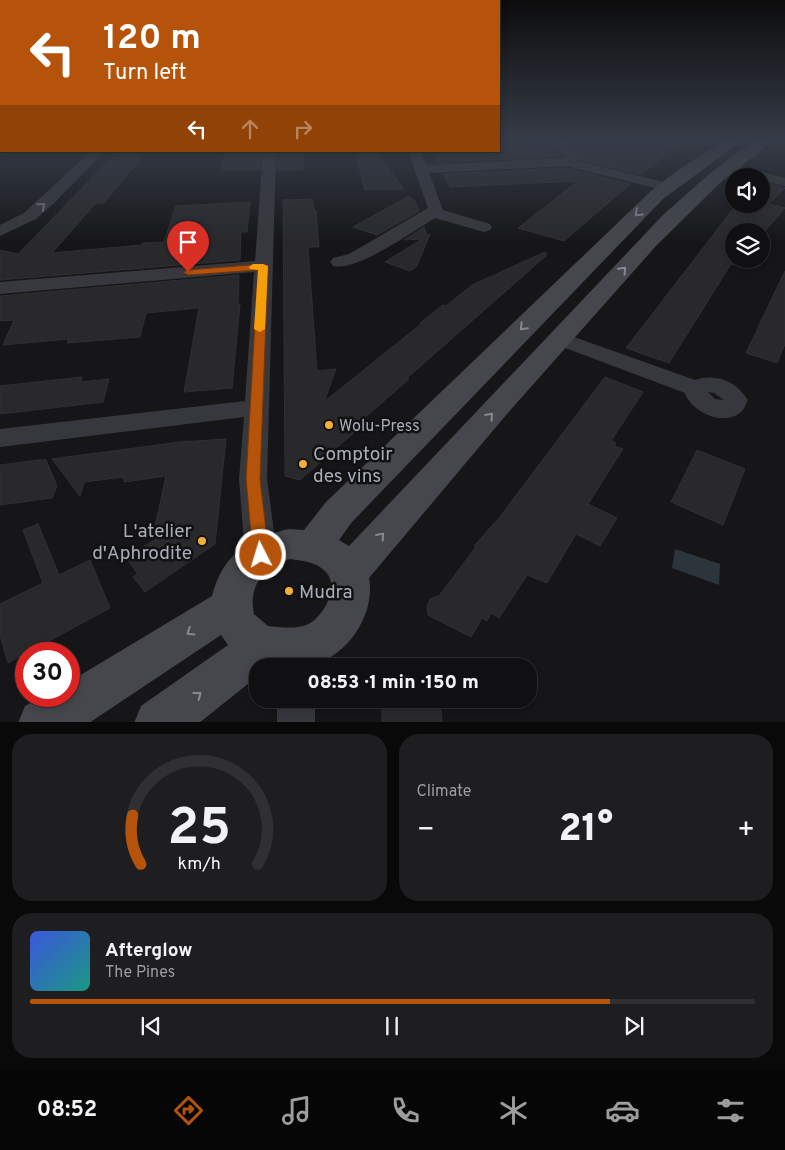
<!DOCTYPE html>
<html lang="en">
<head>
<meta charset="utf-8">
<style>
	body { margin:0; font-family:Overpass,sans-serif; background:#1e1e20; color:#f1f3f6; height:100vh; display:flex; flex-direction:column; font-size:19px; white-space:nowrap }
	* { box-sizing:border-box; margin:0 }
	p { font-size:16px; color:#9c9d9f }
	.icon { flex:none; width:28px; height:28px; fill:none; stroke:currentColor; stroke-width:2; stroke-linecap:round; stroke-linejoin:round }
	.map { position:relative; height:722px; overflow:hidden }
	.panel { display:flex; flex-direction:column; gap:12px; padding:12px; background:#09090a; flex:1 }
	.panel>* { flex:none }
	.hud { position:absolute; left:0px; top:0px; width:500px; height:152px; box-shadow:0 2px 8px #0003,0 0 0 1px #303032; background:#b45309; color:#fff; overflow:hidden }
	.fabs { position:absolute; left:725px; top:168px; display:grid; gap:10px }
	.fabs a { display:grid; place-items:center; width:45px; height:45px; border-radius:50%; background:#101012; box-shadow:0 2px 8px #0003,0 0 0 1px #303032; font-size:25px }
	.speed { position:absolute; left:15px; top:642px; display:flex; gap:10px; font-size:25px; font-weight:700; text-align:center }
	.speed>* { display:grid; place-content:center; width:65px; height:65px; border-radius:50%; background:#101012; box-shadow:0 2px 8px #0003,0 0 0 1px #303032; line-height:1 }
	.speed .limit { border:8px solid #d22; background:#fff; color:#111 }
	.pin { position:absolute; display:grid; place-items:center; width:42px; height:42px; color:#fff; margin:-51px -21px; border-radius:50% 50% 50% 0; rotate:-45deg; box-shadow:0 0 5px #0007 }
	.pin .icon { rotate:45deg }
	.me { position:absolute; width:55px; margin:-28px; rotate:355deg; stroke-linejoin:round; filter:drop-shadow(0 0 4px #0008) }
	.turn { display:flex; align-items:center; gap:18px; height:105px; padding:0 20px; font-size:22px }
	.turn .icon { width:65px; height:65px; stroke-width:2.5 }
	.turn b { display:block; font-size:35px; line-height:42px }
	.lanes { display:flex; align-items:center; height:48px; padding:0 20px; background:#0003; justify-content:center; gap:25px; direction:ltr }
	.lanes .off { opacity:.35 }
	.big { font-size:38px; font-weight:800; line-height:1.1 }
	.panel .widget { flex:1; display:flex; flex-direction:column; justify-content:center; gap:8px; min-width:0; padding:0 18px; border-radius:20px; background:#1e1e20 }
	.panel .dial { align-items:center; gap:0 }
	.dial svg { height:130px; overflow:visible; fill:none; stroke:#303032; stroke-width:7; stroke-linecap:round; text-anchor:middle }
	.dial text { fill:#f1f3f6; stroke:none }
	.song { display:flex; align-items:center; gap:15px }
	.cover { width:60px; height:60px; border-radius:8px; background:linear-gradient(135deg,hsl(230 70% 55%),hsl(170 70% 35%)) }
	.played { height:5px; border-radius:2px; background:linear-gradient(90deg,#b45309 80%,#303032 80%) }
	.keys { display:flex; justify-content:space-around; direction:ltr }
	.heat { display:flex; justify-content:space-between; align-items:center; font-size:28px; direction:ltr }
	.panel .tiles { flex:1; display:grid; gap:12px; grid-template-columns:1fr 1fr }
	.widget:last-child { grid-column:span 2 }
	.trip { position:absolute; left:249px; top:658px; width:288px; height:50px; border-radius:20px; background:#101012; box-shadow:0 2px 8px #0003,0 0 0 1px #303032; font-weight:800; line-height:50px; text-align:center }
	.menu { display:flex; height:80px; justify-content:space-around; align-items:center; background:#060607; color:#9c9d9f }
	.menu .icon { width:35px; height:35px }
	.menu .on { color:#b45309 }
	.menu b { font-size:22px; color:#f1f3f6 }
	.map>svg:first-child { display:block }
	.water { fill:#2c353c }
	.building { fill:#29292c; stroke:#303034 }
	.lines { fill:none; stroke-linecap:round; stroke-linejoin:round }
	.minor { fill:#37383d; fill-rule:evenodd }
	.secondary { fill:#45474d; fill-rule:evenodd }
	.oneway { stroke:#757881 }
	.oneway2 { stroke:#858993 }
	.route { fill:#b45309; stroke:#753606 }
	.slow { fill:#f59e0b }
	.poi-dot { fill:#f2b134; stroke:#111113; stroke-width:2 }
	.labels { text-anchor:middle; stroke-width:5; stroke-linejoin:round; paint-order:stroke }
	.poi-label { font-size:16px; fill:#a8adb8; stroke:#111113; text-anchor:start }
	.near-poi-label { font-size:19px; fill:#a8adb8; stroke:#111113; text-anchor:start }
</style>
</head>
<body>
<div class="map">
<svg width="785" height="723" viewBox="0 0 785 723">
	<rect width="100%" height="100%" fill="#161618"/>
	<path class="water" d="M675 549 720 564 719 585 672 568Z"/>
	<path class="building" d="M499 142H551L562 156 438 163 432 151H499Z
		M569 142H681L641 175 580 160 581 156Z
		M118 151H147L104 203H96L52 253 142 245V243L164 242 176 206 250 202 247 232H241L240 260 0 280V250L18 254Z
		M225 151H261L260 170H222Z
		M278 151H303V170H277Z
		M375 151 404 189 365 190 357 159H359L358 152Z
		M566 168 630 184 564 241 518 228 578 181 450 187 443 174Z
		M763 182 785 188 769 204 785 208 765 231H734V259H738L734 265 731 264 669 363 626 348 737 204H761V184Z
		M409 196 415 201 419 211 377 235 353 227Z
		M312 199 314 210 316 211 319 247H308L317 371 336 369 324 402 421 324 420 323 443 305 446 306 472 285 545 252 547 255 407 378 409 379 353 428 357 430 300 480 285 476 283 200Z
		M424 227 427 236 430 234 417 266 410 271 385 262 422 239 404 240Z
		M785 271V344L777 363 746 353Z
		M239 275 238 304H240L232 388 184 392 199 308 146 313 140 337 67 343 69 339 3 345 14 320 0 321V296Z
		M82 377 81 382 109 379 103 402 0 414V386Z
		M605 377 643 392 611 441 616 443 614 446 623 449 588 504 617 518 600 546 576 534 547 583 527 575 499 618 491 613 487 621 482 618 471 637 428 615 427 606 430 599 439 596 476 547 474 546 499 518Z
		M226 439 215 544 145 592 133 577 138 574 126 557 156 539 153 536 166 476 124 482V477L84 482 80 496 52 459 180 442Z
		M697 450 745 469 723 525 671 502Z
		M39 460H46L57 486 52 498 0 505V465Z
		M38 524 59 575 90 560 110 608 8 663 0 635V604L43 583 23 530Z
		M382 699H440L442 723H382Z"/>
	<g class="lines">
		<path class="minor" d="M553 142H566L580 157 577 161 672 184 674 187 672 190 667 191 566 166 429 173 443 210 490 224 492 227 490 230 484 232 435 218C413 231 357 272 333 266L330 262 333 258 349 254 428 208 408 151H421L426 165 563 158 565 156Z
			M91 151H105L53 204 36 219 0 236V225L24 213Z
			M263 151H276L267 479 277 555 272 564 261 568 250 564 245 555 239 479 244 417 0 447V429L245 401 254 272 0 294V282L255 261Z
			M728 163 785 178V186L761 180V176H747L723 170 721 167Z
			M560 332 695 380C716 373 736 381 748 400 746 403 745 408 742 411 725 428 691 412 685 393L552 343 549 338 552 333ZM708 392 714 393 724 400 715 399Z
			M277 699H315V723H277Z"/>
		<path class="secondary" d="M722 142H740L663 199 352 522 339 540 349 546 663 215 708 175 733 156 754 142H772L721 182 656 246 507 414 369 578C376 615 346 660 307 666 292 669 274 666 258 666V676L199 723H134L141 706 228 645 221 635 89 723H18L25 706 43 696H69V682L212 596C223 555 245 541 284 530L290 529 304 530 326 502 651 191 678 170ZM290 559C303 561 317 562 326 572 341 588 321 622 303 626 292 629 278 627 268 626L254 614C248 586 263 567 290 559Z"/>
	</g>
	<defs><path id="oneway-chevron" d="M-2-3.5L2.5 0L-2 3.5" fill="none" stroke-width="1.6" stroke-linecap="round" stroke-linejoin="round" transform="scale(1.25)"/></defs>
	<use class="oneway" href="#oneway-chevron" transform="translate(42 206) rotate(-39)"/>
	<g class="oneway2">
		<use href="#oneway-chevron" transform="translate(638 213) rotate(136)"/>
		<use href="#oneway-chevron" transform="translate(623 270) rotate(-47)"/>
		<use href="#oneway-chevron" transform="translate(523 327) rotate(135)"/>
		<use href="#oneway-chevron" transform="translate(490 416) rotate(-48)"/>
		<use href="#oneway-chevron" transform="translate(381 536) rotate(-49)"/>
		<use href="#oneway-chevron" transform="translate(190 632) rotate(148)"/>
		<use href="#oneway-chevron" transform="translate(198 695) rotate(-37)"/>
	</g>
	<linearGradient id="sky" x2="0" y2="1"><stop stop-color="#0c0c0d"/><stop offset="0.58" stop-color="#363c48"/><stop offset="1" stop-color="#363c48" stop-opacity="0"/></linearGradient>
	<rect width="785" height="243" fill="url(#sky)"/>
	<path class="route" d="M263 264 268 266 260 479 269 555 267 559 261 561 255 559 253 555 246 479 258 270 188 275 183 272 188 270Z"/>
	<path class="slow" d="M253 264H263L268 266 265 329 260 332 254 329 258 270 250 269 249 267Z"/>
	<g class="poi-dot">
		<circle cx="329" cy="425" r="5"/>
		<circle cx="303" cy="464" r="5"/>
		<circle cx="202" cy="541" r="5"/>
		<circle cx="289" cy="591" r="5"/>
	</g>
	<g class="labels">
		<g class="poi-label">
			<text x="339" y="431">Wolu-Press</text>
		</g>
		<g class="near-poi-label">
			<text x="313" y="460">Comptoir<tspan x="313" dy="22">des vins</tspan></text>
			<text x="192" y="537" text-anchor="end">L'atelier<tspan x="192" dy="22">d'Aphrodite</tspan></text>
			<text x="299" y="598">Mudra</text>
		</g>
	</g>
</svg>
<div class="fabs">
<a><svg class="icon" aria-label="sound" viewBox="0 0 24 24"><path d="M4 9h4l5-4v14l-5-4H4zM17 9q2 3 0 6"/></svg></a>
<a><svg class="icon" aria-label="layers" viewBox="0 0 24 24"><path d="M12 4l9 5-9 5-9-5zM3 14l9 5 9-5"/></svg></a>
</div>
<div class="speed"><div class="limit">30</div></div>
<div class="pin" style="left:188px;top:272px;background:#d93025"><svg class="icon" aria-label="arrive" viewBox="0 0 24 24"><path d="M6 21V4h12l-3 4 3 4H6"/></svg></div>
<svg class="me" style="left:261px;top:555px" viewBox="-20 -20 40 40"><circle r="17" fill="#b45309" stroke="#fff" stroke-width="3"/><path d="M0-11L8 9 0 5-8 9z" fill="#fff"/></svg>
<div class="trip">08:53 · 1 min · 150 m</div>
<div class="hud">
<div class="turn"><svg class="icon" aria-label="left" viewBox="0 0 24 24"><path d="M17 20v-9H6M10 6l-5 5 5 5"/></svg><div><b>120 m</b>Turn left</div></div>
<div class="lanes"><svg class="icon" aria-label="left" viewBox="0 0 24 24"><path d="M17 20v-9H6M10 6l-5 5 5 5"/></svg><svg class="icon off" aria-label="ahead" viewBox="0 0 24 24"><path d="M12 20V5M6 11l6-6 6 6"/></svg><svg class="icon off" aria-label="right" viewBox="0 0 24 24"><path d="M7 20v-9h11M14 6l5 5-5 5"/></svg></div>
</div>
</div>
<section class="panel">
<div class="tiles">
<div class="widget dial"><svg viewBox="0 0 100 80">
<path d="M14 69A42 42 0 1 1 86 69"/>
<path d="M14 69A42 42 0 0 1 9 39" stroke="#b45309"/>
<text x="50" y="56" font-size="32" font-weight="700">25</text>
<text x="50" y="72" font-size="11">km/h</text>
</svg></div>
<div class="widget"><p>Climate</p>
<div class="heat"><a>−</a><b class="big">21°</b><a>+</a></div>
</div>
<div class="widget">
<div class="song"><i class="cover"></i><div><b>Afterglow</b><p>The Pines</p></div></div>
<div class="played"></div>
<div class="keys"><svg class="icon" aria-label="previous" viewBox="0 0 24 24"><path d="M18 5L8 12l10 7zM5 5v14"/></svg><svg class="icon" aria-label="pause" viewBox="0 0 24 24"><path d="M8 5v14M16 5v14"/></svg><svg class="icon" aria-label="next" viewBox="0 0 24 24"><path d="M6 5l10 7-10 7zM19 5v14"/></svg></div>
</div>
</div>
</section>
<nav class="menu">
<b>08:52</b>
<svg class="icon on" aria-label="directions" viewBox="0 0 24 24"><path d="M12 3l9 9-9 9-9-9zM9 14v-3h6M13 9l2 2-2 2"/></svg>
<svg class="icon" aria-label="music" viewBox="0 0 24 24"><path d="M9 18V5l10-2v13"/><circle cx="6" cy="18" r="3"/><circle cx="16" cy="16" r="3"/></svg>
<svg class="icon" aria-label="phone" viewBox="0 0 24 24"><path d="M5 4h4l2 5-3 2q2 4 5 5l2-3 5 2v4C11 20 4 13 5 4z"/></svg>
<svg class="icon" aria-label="climate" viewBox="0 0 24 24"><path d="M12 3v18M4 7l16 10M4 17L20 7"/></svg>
<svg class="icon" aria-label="car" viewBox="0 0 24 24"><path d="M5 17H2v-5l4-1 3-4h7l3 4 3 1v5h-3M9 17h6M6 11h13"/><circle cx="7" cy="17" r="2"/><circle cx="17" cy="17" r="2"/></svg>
<svg class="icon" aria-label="filters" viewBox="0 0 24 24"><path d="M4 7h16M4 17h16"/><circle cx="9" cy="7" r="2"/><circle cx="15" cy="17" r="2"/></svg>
</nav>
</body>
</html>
